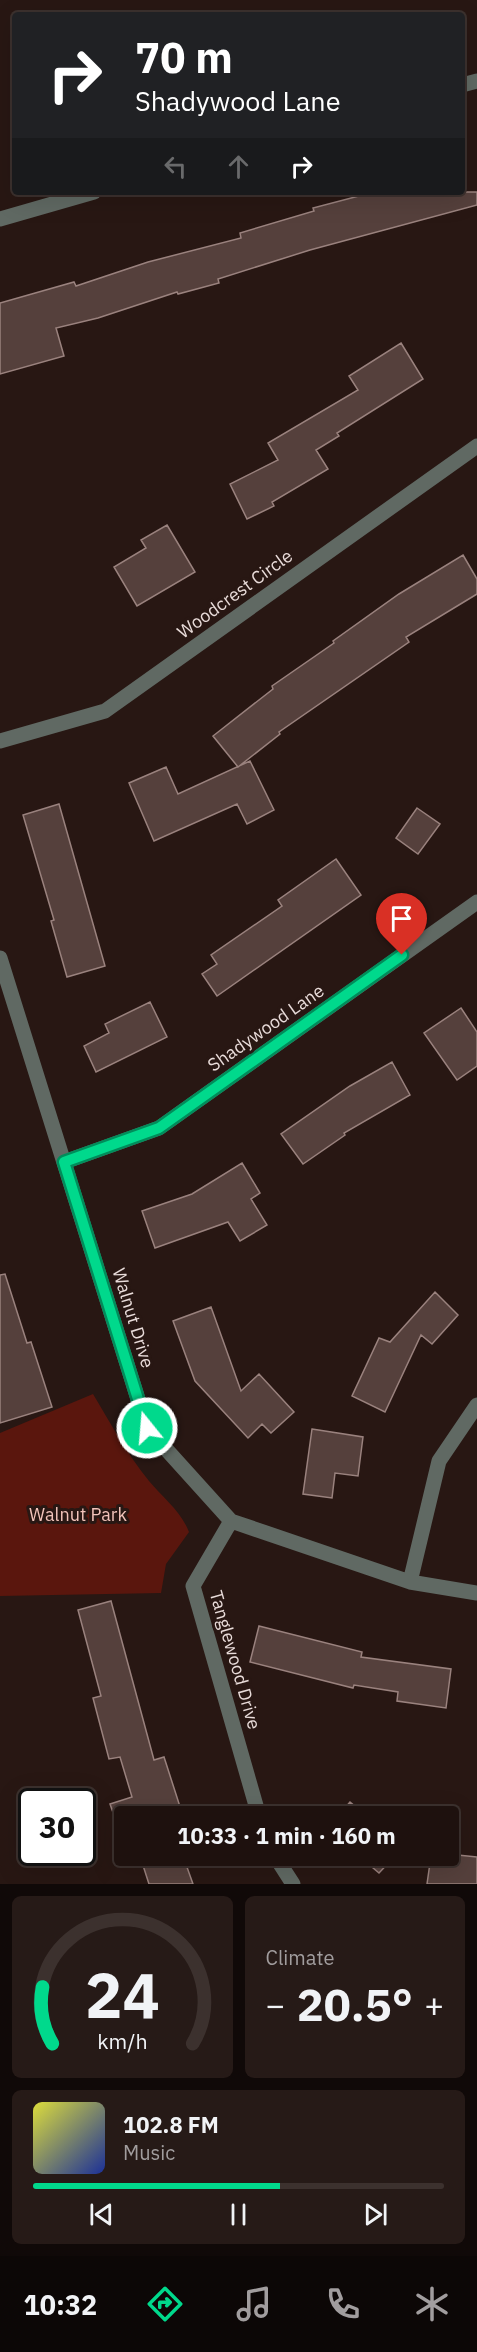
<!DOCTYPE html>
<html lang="en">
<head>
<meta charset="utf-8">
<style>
	body { margin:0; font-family:"IBM Plex Sans",sans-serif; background:#261a17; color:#f1f3f6; height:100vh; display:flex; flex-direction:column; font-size:22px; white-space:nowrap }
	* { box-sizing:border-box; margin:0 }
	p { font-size:20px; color:#a19d9e }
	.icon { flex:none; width:33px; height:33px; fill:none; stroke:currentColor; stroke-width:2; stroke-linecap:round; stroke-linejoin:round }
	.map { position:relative; height:1884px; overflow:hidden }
	.drawer { display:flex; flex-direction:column; gap:12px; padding:12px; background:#100908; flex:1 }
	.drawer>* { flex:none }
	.guide { position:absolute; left:12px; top:12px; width:453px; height:183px; border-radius:6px; box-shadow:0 6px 24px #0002,0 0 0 2px #3c312e; background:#202124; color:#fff; overflow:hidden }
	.speed { position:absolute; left:18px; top:1788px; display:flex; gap:12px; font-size:30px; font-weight:700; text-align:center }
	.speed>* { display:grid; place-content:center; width:78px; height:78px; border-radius:50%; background:#1e110e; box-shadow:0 6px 24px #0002,0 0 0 2px #3c312e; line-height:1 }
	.speed .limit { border:3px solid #111; border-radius:9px; background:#fff; color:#111 }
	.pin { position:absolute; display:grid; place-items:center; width:51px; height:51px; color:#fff; margin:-62px -26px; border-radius:50% 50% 50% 0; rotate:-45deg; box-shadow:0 0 6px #0007 }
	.pin .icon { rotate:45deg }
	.me { position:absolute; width:66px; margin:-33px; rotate:343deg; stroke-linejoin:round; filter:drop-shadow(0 0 4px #0008) }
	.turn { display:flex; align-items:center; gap:21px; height:126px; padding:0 24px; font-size:27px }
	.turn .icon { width:78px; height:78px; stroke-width:2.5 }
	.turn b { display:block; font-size:42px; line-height:51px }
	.lanes { display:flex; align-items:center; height:57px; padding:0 24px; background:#0003; justify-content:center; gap:30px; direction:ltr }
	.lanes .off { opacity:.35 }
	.big { font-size:45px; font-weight:800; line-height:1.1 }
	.drawer .widget { flex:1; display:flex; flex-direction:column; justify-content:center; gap:9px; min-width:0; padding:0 21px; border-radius:9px; background:#261a17 }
	.drawer .dial { align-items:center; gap:0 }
	.dial svg { height:156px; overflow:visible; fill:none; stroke:#3c312e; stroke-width:7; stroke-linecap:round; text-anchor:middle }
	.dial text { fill:#f1f3f6; stroke:none }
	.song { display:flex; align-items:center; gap:18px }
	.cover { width:72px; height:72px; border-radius:9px; background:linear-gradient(135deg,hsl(60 70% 55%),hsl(230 70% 35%)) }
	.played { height:6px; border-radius:3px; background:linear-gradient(90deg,#00d98c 60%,#3c312e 60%) }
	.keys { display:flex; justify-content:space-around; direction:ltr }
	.heat { display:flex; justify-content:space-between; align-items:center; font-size:33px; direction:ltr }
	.drawer .tiles { flex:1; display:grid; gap:12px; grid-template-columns:1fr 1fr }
	.widget:last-child { grid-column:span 2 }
	.trip { position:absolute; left:114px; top:1806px; width:345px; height:60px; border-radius:6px; background:#1e110e; box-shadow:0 6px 24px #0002,0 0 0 2px #3c312e; font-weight:800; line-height:60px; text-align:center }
	.tabs { display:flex; height:96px; justify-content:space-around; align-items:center; background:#0c0706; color:#a19d9e }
	.tabs .icon { width:42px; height:42px }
	.tabs .selected { color:#00d98c }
	.tabs b { font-size:27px; color:#f1f3f6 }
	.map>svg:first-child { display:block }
	.green { fill:#5a160d }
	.building { fill:#55403c; stroke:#9a827e; stroke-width:1.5 }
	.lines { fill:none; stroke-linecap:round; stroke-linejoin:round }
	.minor { stroke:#606963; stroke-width:15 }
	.route-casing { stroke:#008d5b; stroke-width:15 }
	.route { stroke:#00d98c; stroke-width:10 }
	.labels { text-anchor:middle; stroke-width:6; stroke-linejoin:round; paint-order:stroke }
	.street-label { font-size:18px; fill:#e9dcda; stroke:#281713 }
	.park-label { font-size:18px; fill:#f2c3ba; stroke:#281713 }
</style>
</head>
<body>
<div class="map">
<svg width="477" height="1884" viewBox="0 0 477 1884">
	<rect width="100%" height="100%" fill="#281713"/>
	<path class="green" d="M93 1394C111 1424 127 1454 149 1481 163 1498 181 1511 189 1532L166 1564 161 1593 0 1596V1433Z"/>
	<path class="building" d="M374 192H477V205L310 250 218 279 219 283 178 294 177 292 98 318 56 328 64 356 0 374V303L74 282 76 286 148 262 241 238 240 233 314 211 313 208Z
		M401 343 423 379 337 433 339 436 316 450 328 469 272 502 274 506 247 519 230 484 278 460 268 443 358 390 349 376Z
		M167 525 195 572 137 606 114 567 146 548 141 540Z
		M463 555 477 579V594L406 637 409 642 279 732 280 734 238 767 213 736 273 689 272 686 334 643 333 641 399 594Z
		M250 761 274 810 247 824 237 804 154 841 129 783 166 767 178 794Z
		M59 804 105 966 67 977 51 921 54 920 23 815Z
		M417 808 440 824 418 854 396 838Z
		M336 859 361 895 217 996 202 974 217 964 211 955 282 906 278 900Z
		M150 1002 167 1037 96 1072 84 1046 109 1033 105 1024Z
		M461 1008 477 1032V1066L457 1080 424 1033Z
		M392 1062 410 1095 344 1133 345 1135 303 1164 281 1134 350 1086Z
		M242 1163 260 1193 251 1199 267 1225 240 1241 228 1222 155 1248 142 1211 192 1194Z
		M5 1274 27 1343 31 1342 52 1407 0 1423V1275Z
		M435 1292 458 1315 432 1344 421 1335 385 1412 352 1396 379 1338 390 1342Z
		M211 1307 241 1391 259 1374 294 1412 271 1433 262 1424 248 1438 195 1381 173 1321Z
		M312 1429 363 1437 358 1476 335 1473 332 1498 303 1494Z
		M111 1601 154 1760 164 1757 183 1816H124V1837L122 1838 110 1804 132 1797 120 1757 109 1759 93 1698 101 1696 78 1610Z
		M259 1626 362 1652 361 1657 451 1669 446 1708 397 1701 398 1692 354 1685 353 1688 250 1662Z
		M350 1802 367 1816H338Z
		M448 1854 477 1857V1884H427L431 1856H448Z
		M140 1856H183L193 1884H149Z
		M359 1856H395L379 1873Z"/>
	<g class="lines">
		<path class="minor" d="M462 85 477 81
			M0 219 94 192
			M0 741 105 711 477 446
			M0 958 147 1428 231 1521 410 1582 477 1593
			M64 1162 159 1128 477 902
			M231 1521 193 1586 259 1816
			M410 1582 439 1461 477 1405
			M275 1856 293 1884"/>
	</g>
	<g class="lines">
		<g class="route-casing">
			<path id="route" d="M147 1428 64 1162 159 1128 402 955"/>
		</g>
		<use href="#route" class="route"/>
	</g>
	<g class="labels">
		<g class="street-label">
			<text transform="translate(235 594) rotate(-36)" y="6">Woodcrest Circle</text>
			<text transform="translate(266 1028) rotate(-35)" y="6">Shadywood Lane</text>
			<text transform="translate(133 1318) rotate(73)" y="6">Walnut Drive</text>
			<text transform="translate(235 1660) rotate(74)" y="6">Tanglewood Drive</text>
		</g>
		<g class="park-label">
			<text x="78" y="1521">Walnut Park</text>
		</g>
	</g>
</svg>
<div class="speed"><div class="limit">30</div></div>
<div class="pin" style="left:402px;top:955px;background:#d93025"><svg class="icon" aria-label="arrive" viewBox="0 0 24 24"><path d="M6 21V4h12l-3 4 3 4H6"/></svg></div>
<svg class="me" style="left:147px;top:1428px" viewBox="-20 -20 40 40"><circle r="17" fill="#00d98c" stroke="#fff" stroke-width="3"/><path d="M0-11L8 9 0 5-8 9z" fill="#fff"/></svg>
<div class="trip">10:33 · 1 min · 160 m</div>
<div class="guide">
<div class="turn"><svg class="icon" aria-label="right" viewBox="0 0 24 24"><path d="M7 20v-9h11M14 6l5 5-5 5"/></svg><div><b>70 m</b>Shadywood Lane</div></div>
<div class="lanes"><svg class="icon off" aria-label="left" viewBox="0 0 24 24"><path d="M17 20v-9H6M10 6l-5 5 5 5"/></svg><svg class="icon off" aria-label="ahead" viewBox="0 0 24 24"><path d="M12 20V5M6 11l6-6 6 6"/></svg><svg class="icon" aria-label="right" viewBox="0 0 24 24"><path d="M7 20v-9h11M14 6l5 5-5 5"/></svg></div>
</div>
</div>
<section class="drawer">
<div class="tiles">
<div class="widget dial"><svg viewBox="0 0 100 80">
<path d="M14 69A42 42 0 1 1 86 69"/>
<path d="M14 69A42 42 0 0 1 9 40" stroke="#00d98c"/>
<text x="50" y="56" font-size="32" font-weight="700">24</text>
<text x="50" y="72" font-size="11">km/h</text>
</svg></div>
<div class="widget"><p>Climate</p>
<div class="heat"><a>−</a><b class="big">20.5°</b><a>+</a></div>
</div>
<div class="widget">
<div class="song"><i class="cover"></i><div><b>102.8 FM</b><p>Music</p></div></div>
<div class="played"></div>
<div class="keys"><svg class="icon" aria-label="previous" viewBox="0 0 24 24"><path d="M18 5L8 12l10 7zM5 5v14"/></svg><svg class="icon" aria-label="pause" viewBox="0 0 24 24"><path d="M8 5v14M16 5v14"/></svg><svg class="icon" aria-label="next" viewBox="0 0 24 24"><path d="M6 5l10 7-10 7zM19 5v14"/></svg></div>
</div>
</div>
</section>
<nav class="tabs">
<b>10:32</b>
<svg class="icon selected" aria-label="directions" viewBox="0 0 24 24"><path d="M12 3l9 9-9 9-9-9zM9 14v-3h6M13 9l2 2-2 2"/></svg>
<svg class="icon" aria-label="music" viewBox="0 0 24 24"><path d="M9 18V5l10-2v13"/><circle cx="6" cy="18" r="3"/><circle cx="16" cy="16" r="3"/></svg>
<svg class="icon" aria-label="phone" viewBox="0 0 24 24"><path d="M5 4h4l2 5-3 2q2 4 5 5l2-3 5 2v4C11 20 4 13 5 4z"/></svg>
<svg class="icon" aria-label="climate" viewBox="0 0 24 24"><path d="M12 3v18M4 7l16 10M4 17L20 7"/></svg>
</nav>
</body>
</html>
